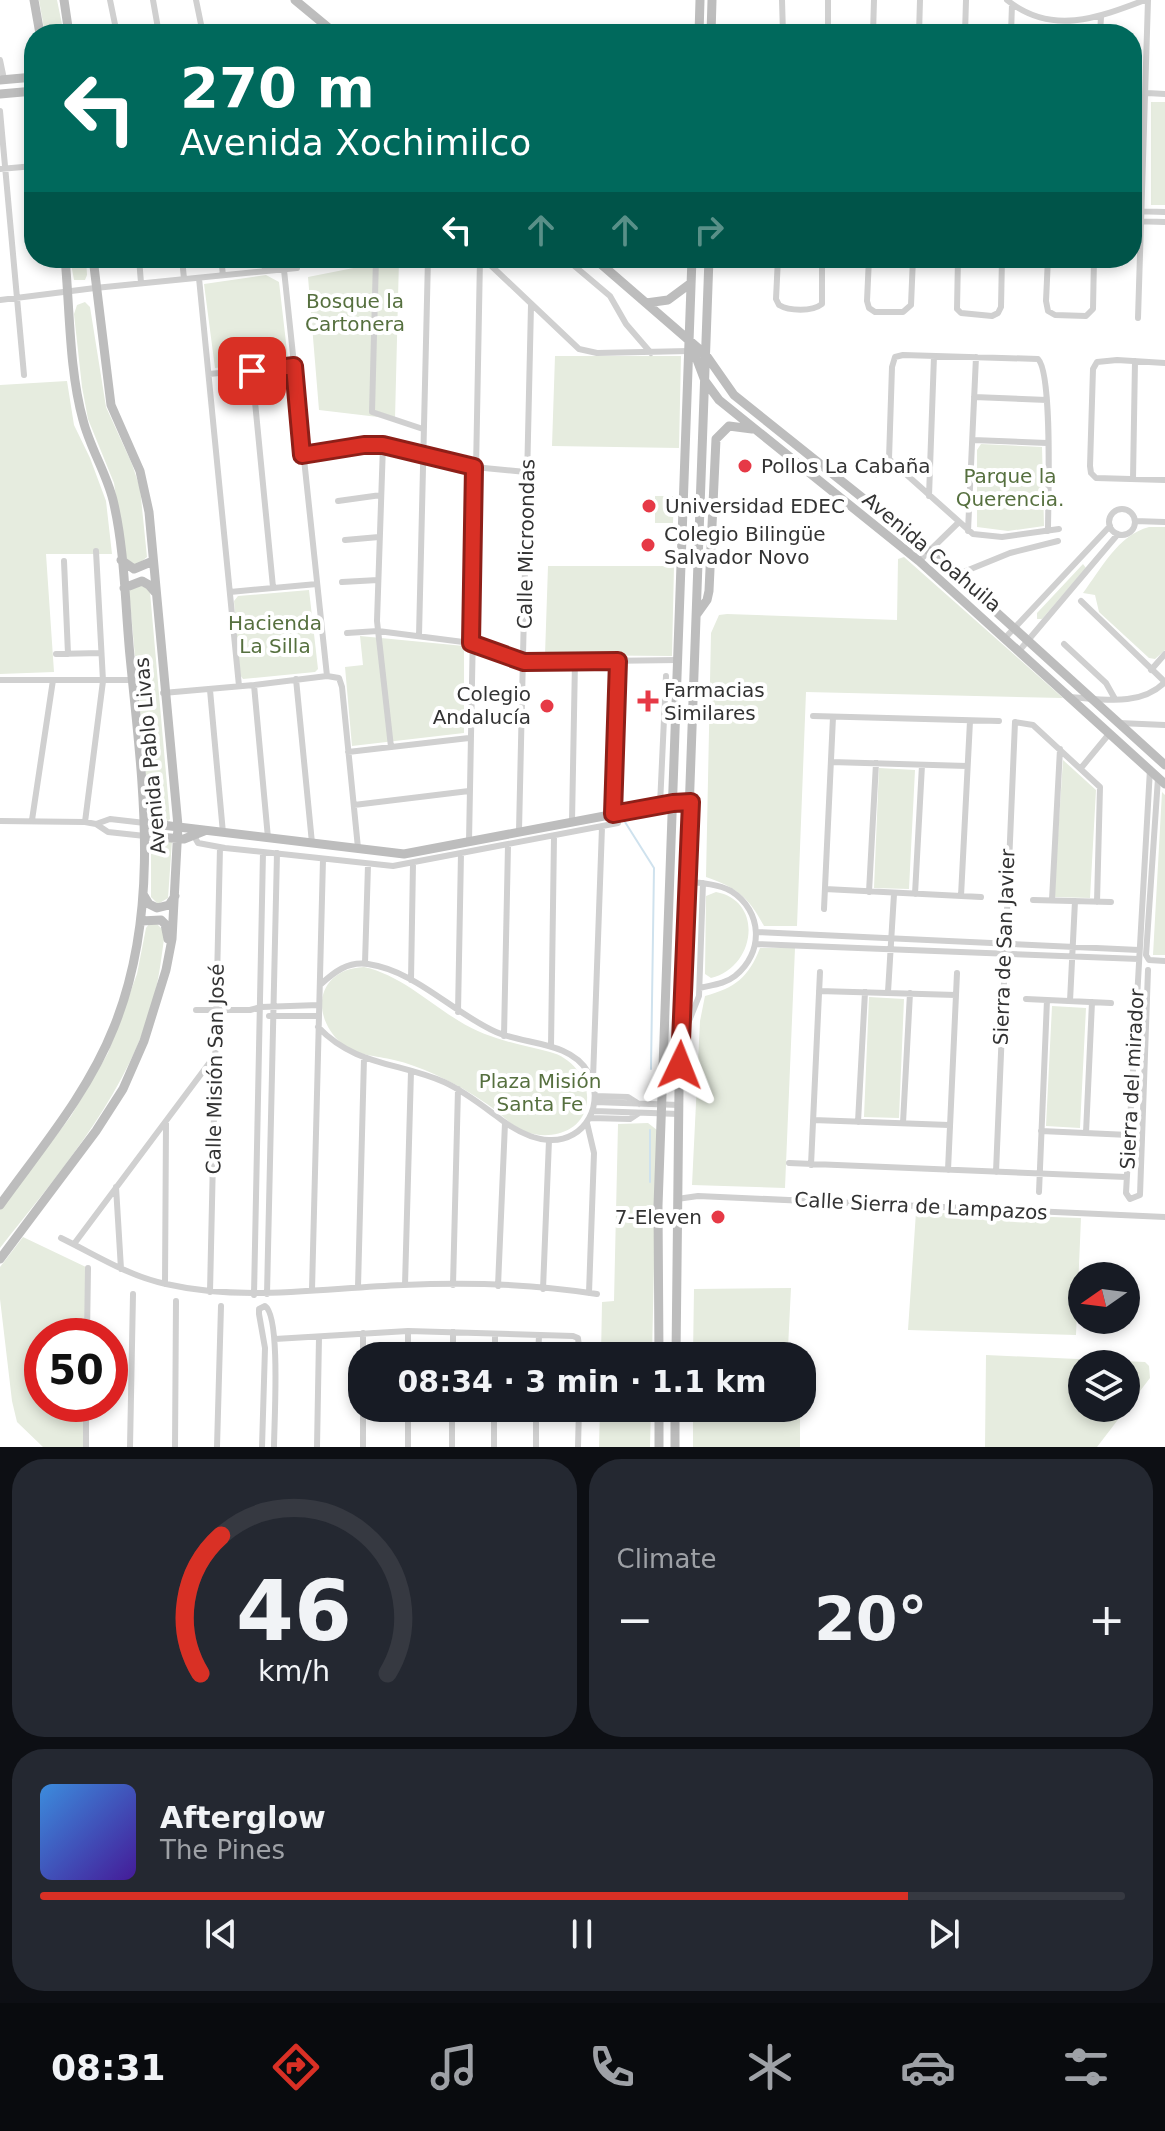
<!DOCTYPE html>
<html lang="en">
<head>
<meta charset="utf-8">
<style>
	body { margin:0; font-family:"DejaVu Sans",sans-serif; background:#242831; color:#f1f3f6; height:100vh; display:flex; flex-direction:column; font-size:30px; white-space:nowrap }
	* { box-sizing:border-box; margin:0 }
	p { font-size:26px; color:#9ea1a6 }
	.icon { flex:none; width:44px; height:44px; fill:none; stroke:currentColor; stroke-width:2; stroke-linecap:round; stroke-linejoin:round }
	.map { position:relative; height:1447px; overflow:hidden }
	.sheet { display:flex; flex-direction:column; gap:12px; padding:12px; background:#0d0f14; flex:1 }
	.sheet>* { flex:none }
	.hud { position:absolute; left:24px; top:24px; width:1118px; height:244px; border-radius:32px; box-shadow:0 4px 12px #0003; background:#00695c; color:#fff; overflow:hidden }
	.needle { width:52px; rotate:256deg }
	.fabs { position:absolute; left:1068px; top:1262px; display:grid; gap:16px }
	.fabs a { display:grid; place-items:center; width:72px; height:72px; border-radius:50%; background:#171b24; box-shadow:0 4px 12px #0003; font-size:40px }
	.speed { position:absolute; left:24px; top:1318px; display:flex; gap:16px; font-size:40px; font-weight:700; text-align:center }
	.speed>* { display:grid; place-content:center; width:104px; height:104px; border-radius:50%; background:#171b24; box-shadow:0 4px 12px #0003; line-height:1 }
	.speed .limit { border:12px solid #d22; background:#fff; color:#111 }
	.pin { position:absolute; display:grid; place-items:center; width:68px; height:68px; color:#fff; margin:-34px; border-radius:16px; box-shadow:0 4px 12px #0006 }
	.me { position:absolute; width:88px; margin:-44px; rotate:2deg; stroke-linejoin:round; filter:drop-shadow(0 0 6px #0008) }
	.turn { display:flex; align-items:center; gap:28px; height:168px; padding:0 24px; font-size:36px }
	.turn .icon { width:104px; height:104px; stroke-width:2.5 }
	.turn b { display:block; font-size:56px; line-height:68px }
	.lanes { display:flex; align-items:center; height:76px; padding:0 24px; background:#0003; justify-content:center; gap:40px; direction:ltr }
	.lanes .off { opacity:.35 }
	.big { font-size:60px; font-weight:700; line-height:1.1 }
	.sheet .tile { flex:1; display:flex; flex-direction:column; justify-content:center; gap:12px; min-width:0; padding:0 28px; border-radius:32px; background:#242831 }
	.sheet .dial { align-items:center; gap:0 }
	.dial svg { height:208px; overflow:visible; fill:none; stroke:#363941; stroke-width:7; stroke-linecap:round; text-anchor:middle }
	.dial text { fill:#f1f3f6; stroke:none }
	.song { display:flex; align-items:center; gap:24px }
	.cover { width:96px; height:96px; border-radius:12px; background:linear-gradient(135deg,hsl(210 70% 55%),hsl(260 70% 35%)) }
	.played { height:8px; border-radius:4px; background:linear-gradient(90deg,#d93025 80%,#363941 80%) }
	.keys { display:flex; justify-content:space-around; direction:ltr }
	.heat { display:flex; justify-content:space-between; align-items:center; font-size:44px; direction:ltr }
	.sheet .tiles { flex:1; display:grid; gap:12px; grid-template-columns:1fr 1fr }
	.tile:last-child { grid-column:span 2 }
	.trip { position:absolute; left:348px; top:1342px; width:468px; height:80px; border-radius:32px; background:#171b24; box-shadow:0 4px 12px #0003; font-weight:700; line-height:80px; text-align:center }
	.dock { display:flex; height:128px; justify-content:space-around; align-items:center; background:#090b0e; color:#9ea1a6 }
	.dock .icon { width:56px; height:56px }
	.dock .selected { color:#d93025 }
	.dock b { font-size:36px; color:#f1f3f6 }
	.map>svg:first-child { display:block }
	.green { fill:#e6ecdf; fill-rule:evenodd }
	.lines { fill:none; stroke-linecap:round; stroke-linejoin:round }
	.stream { stroke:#cfe2ee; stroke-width:2 }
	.street { stroke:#d0d0d0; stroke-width:6 }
	.secondary { stroke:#bdbdbd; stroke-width:9 }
	.route-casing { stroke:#8d1f18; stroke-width:20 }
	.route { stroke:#d93025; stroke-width:14 }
	.poi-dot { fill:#e63946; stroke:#fff; stroke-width:3 }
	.labels { text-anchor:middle; stroke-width:8; stroke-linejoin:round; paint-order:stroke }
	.park-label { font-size:20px; fill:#56703f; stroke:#fff }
	.poi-label { font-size:20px; fill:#333; stroke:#fff; text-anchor:start }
	.street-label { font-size:20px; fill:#333; stroke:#fff }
</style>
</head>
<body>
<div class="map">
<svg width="1165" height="1447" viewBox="0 0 1165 1447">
	<rect width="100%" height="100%" fill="#fff"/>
	<path class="green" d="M39 0H57L64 34H45Z
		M1151 102H1165V205H1151Z
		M70 258H86L87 275 85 280H74Z
		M399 259 395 419 319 410 308 277Z
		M266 275 279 282 288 360 215 368 204 284Z
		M85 302 90 307 106 407 132 464 140 488 147 557 136 566 125 558 114 483 88 419 82 387 74 314 77 305Z
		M555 356H681L679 448 552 446Z
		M67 381 74 425 90 458 106 501 112 554H46L54 672 0 674V385Z
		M981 444 1042 447 1044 526 1008 531 977 527V450Z
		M655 496H674L673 523H655Z
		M1149 527H1165V650L1155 659 1149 658 1099 612 1095 595 1083 593C1101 569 1118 535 1149 527Z
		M904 557 1063 698 806 692 797 926H764C748 896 737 888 706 877L711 633 719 615 727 614 897 620 898 559Z
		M1083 564 1086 568 1042 619H1037V613Z
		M548 566H674L672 656 545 655Z
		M138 585 146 586 150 592 170 819 167 822 150 820 129 591Z
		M309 590 318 669 315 672 243 679 240 675 234 601 238 596Z
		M360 636 464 646V733L352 746 345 667 363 665Z
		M1063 760 1096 790 1090 898 1054 897Z
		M879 768 915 770 909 889 874 888Z
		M1162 792 1165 795V955H1153Z
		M151 839 172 841 168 898 158 904 151 897Z
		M716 892C765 901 755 968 711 978L705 974 706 896Z
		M156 923 165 932C162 952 160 973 155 993 132 1089 60 1172 0 1248V1209L71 1116 108 1053 137 974 146 928 149 924Z
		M760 948H795L785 1188 692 1185 700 1021 705 996C735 988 749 977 760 948Z
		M364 967C400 975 428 1002 459 1021 488 1039 518 1044 550 1052 574 1058 592 1083 586 1107 580 1133 549 1140 526 1132 511 1126 500 1113 487 1104 470 1092 452 1082 434 1074 421 1068 407 1063 394 1060 377 1056 355 1055 342 1044 309 1015 317 969 364 967Z
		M869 997 904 999 899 1118 864 1117Z
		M1052 1006 1086 1008 1080 1128 1046 1126Z
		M648 1123 657 1130 652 1356H601L602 1302 614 1301 618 1124Z
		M916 1212 1081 1218 1076 1335 908 1330Z
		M23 1237 88 1268 87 1336H42V1404H86V1447H43L17 1422 12 1401 0 1299V1267Z
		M791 1288 788 1348 800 1349V1356H693L694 1289Z
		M986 1355 1145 1362 1149 1366 1150 1378 1097 1447H985ZM1082 1364H1126V1408H1082Z
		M600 1408H651L650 1447H599Z
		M693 1408H800V1447H693Z"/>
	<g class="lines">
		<path class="stream" d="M625 822 654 868 651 1069
			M650 1182V1130"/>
		<path class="street" d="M110 0 117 34
			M153 0 159 34
			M196 0 203 34
			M782 0 783 34
			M1007 0C1051 36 1098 18 1145 0
			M828 34V0
			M873 34 874 0
			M919 34 920 0
			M965 34 966 0
			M1011 34 1012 4
			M1100 34 1101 17
			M0 60 4 79
			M1147 93 1165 94
			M0 111 24 375
			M0 169 34 166
			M1132 211 1165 212
			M1132 221 1165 222
			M139 258 141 283
			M182 258 184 279
			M221 258 223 275
			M264 258 265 271
			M376 258 372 412 423 429
			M483 258 579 349 597 353 689 351
			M565 258 610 296 626 324 651 353
			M778 258 776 299 779 305C789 311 812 312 822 304V258
			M869 258 867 301 869 308 875 312H903L911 305 913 258
			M958 258 957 309 961 313 992 316 998 313 1001 307 1002 258
			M1048 258 1046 301 1048 311 1055 315 1086 316 1093 309 1094 258
			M284 270 327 676
			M199 278 239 686
			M0 300 95 288 297 268
			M1138 318 1148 0
			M1165 363 1117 360 1097 362 1093 369 1090 466 1091 473 1096 478 1165 480
			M252 371 273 587
			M209 374 294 366
			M974 397 1047 400
			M973 440 1047 443
			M383 445 377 621 391 747
			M302 455 364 445H383L474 467 526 472
			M889 459 892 367 895 357 903 355 1038 359C1053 374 1048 503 1048 531
			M889 459 973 534 1002 537 1059 529
			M876 474 889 459
			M1133 479 1135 361
			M929 496 934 356
			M338 501 381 495
			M1109 522a13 13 0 1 1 26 0a13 13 0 1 1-26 0Z
			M1135 521 1165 522
			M968 531 976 357
			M345 540 379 537
			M64 561 68 654
			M919 561 958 523
			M956 575 1010 553 1058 541
			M342 582 378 580
			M230 592 317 584
			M1081 601 1165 682
			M347 633 378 631 471 643 524 662 679 660
			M419 636 428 258
			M1005 638 1110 526
			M1064 644 1106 683 1115 699
			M1019 651 1118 534
			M56 654 101 653
			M1151 670 1165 654
			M296 679 312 843
			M0 680H132
			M254 685 268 838
			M210 690 223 833
			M163 693 254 685 327 676 339 678 342 687 358 848
			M1070 697C1102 699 1140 707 1165 682
			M813 716 999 721
			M1119 723 1165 725
			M348 752 469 738
			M831 762 967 766
			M1081 768 1109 734
			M1158 778 1146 955 1149 960 1165 961
			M354 805 469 791
			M660 805 666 676
			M613 814 618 661
			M32 820 53 680
			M0 821 85 822 96 824 108 832 145 836
			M85 822 103 681 96 551
			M572 822 575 661
			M96 824 110 819 145 823
			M519 831 531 305
			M193 834 198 843 225 848 393 866 618 823
			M469 842 480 258
			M688 882C702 883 718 884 731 891 763 911 764 953 735 976 725 984 712 985 700 988
			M825 889 981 897
			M869 892 876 763
			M915 894 922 765
			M961 896 970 721
			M1033 900 1111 902
			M1052 900 1060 749
			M824 909 833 717
			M757 932 1139 950
			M757 944 1139 959
			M365 963 368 865
			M1148 970 1140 1195 1130 1199 1126 1193 1150 769
			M411 980 413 863
			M819 991 956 995
			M888 992 894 894
			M1026 999 1111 1003
			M1070 1001 1075 901
			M196 1010H250L261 1007 319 1005
			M458 1012 461 853
			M269 1016H318
			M318 1027C355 1066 398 1062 444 1082 462 1090 479 1103 495 1115 510 1127 529 1139 549 1140 586 1142 606 1102 588 1072 570 1041 525 1045 496 1032 453 1013 416 971 368 964 348 961 334 972 320 985
			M504 1036 508 845
			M683 1036 699 996 703 883
			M551 1046 554 837
			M593 1079 602 827
			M595 1096 628 1097 639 1104
			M595 1102 679 1105
			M594 1111 679 1114
			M590 1118 630 1119 639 1113
			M813 1120 949 1125
			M858 1122 865 992
			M587 1123 594 1153 589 1293
			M903 1123 910 993
			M1041 1131 1129 1135
			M1086 1133 1092 1002
			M789 1163 1126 1177
			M811 1165 820 972
			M948 1170 957 973
			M996 1172 1015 722 1033 725 1100 787 1097 902
			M116 1187 121 1269
			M1039 1192 1047 1000
			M677 1199 698 1196 1165 1217
			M61 1238C96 1255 128 1276 166 1284 245 1302 323 1288 403 1285 466 1282 534 1284 597 1294
			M74 1244 213 1058
			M165 1284 166 1123
			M405 1285 411 1071
			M453 1285 458 1089
			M498 1286 505 1123
			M358 1287 364 1058
			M543 1289 549 1140
			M312 1290 323 859
			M210 1292 220 847
			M267 1294 277 853
			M254 1295 263 852
			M87 1336 88 1268
			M275 1339 408 1331 573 1336 578 1338 580 1356
			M363 1356V1333
			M408 1356V1331
			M453 1356V1332
			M495 1356V1334
			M538 1356 539 1336
			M86 1447V1404
			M130 1447 133 1294
			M175 1447 176 1301
			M217 1447 221 1306
			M262 1447 265 1348 259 1314V1309L265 1306C281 1316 274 1424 274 1447
			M317 1447 319 1337
			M363 1447V1408
			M408 1447V1408
			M452 1447V1408
			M494 1447V1408
			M536 1447V1408
			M578 1447 579 1408"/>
		<path class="secondary" d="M34 0 40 34
			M64 0 69 34
			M295 0 336 34
			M699 34 700 0
			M711 34 712 0
			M0 80 34 77
			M0 94 34 91
			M594 258 706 355 734 395 929 551 1165 765
			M646 303 668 300 691 283
			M691 344 705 381 719 400 919 561 1165 784
			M121 560 134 569 153 561
			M124 588 142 581 149 585 155 592
			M697 614 707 600 709 591 716 439 729 426 752 429
			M145 823 404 854 673 803 691 802
			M145 836 184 839 204 831
			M143 894 149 904 157 908 169 905 175 896
			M141 921 161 920 165 924 168 939
			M0 1205C41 1148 88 1093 114 1027 162 908 142 780 130 656 125 605 125 550 113 500 106 472 90 448 83 420 69 370 70 310 65 258
			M0 1259 96 1131 123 1089 144 1041 166 970 172 939 178 826 149 512 140 471 111 405 93 258
			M659 1356 658 1206 692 258
			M676 1356 679 1089 709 258
			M659 1408V1447
			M675 1447V1408"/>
	</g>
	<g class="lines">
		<g class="route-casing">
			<path id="route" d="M252 371 294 366 302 455 364 445H383L474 467 471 643 524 662 618 661 613 814 673 803 691 802 680 1065"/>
		</g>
		<use href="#route" class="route"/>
	</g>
	<g class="poi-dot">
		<circle cx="745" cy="466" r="8"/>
		<circle cx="649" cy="506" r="8"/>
		<circle cx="648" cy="545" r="8"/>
		<path d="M644 689h8v8h8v8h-8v8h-8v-8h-8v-8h8z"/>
		<circle cx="547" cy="706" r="8"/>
		<circle cx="718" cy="1217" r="8"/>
	</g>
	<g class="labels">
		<g class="park-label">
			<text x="355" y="308">Bosque la<tspan x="355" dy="23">Cartonera</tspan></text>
			<text x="1010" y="483">Parque la<tspan x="1010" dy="23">Querencia.</tspan></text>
			<text x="275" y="630">Hacienda<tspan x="275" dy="23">La Silla</tspan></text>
			<text x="540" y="1088">Plaza Misión<tspan x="540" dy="23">Santa Fe</tspan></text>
		</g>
		<g class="poi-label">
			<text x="761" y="473">Pollos La Cabaña</text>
			<text x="665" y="513">Universidad EDEC</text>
			<text x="664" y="541">Colegio Bilingüe<tspan x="664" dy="23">Salvador Novo</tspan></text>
			<text x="664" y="697">Farmacias<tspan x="664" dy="23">Similares</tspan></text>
			<text x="531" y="701" text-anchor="end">Colegio<tspan x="531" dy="23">Andalucía</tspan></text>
			<text x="702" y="1224" text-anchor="end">7-Eleven</text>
		</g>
		<g class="street-label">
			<text transform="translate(526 544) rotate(-89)" y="7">Calle Microondas</text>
			<text transform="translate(932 552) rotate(40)" y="7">Avenida Coahuila</text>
			<text transform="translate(150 756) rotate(-95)" y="7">Avenida Pablo Livas</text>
			<text transform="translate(1004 947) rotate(-88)" y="7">Sierra de San Javier</text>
			<text transform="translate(215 1069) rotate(-89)" y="7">Calle Misión San José</text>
			<text transform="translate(1132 1079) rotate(-87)" y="7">Sierra del mirador</text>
			<text transform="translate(921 1206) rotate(3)" y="7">Calle Sierra de Lampazos</text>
		</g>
	</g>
</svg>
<div class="fabs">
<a><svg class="needle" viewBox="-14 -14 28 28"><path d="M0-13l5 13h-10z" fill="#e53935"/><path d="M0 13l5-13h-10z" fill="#9ea1a6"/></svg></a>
<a><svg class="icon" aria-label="layers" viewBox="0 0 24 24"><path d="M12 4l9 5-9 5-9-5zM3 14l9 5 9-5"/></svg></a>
</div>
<div class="speed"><div class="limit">50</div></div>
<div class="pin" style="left:252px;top:371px;background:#d93025"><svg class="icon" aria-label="arrive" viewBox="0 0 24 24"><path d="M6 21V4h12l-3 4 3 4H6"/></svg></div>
<svg class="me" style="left:680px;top:1065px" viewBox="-20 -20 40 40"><path d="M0-17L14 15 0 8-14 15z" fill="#d93025" stroke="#fff" stroke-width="4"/></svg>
<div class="trip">08:34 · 3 min · 1.1 km</div>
<div class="hud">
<div class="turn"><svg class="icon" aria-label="left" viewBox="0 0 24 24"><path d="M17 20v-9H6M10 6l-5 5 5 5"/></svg><div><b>270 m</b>Avenida Xochimilco</div></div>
<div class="lanes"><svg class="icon" aria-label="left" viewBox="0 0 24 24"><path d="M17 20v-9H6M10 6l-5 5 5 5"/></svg><svg class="icon off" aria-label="ahead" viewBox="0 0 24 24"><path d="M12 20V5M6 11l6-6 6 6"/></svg><svg class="icon off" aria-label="ahead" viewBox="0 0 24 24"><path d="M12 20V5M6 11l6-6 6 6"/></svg><svg class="icon off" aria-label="right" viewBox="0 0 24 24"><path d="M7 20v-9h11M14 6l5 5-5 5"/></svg></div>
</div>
</div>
<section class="sheet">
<div class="tiles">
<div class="tile dial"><svg viewBox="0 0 100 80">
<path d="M14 69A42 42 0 1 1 86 69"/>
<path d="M14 69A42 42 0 0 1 22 16" stroke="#d93025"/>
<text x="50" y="56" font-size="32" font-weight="700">46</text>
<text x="50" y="72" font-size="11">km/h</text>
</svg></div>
<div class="tile"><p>Climate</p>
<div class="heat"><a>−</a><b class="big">20°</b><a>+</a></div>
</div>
<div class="tile">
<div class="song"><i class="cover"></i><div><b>Afterglow</b><p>The Pines</p></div></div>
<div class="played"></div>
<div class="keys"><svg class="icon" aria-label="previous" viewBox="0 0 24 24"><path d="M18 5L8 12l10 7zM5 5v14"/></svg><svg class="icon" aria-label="pause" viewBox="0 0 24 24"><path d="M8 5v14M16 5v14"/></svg><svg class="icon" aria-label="next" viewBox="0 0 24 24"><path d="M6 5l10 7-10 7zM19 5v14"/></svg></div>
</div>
</div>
</section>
<nav class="dock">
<b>08:31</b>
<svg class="icon selected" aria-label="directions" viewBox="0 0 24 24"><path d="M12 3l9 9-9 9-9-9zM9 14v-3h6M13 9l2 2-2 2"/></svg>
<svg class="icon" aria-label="music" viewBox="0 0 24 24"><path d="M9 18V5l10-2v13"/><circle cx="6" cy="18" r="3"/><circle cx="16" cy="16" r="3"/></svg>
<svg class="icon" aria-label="phone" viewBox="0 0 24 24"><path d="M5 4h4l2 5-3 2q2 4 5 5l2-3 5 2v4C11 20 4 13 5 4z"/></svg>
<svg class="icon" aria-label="climate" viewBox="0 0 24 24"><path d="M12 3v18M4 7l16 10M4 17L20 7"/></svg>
<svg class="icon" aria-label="car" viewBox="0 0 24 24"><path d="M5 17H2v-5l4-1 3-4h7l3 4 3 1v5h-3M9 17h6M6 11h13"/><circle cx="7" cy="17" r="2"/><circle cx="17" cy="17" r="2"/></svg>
<svg class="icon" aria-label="filters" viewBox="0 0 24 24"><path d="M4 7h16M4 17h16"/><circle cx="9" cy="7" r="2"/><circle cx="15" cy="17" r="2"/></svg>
</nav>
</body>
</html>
